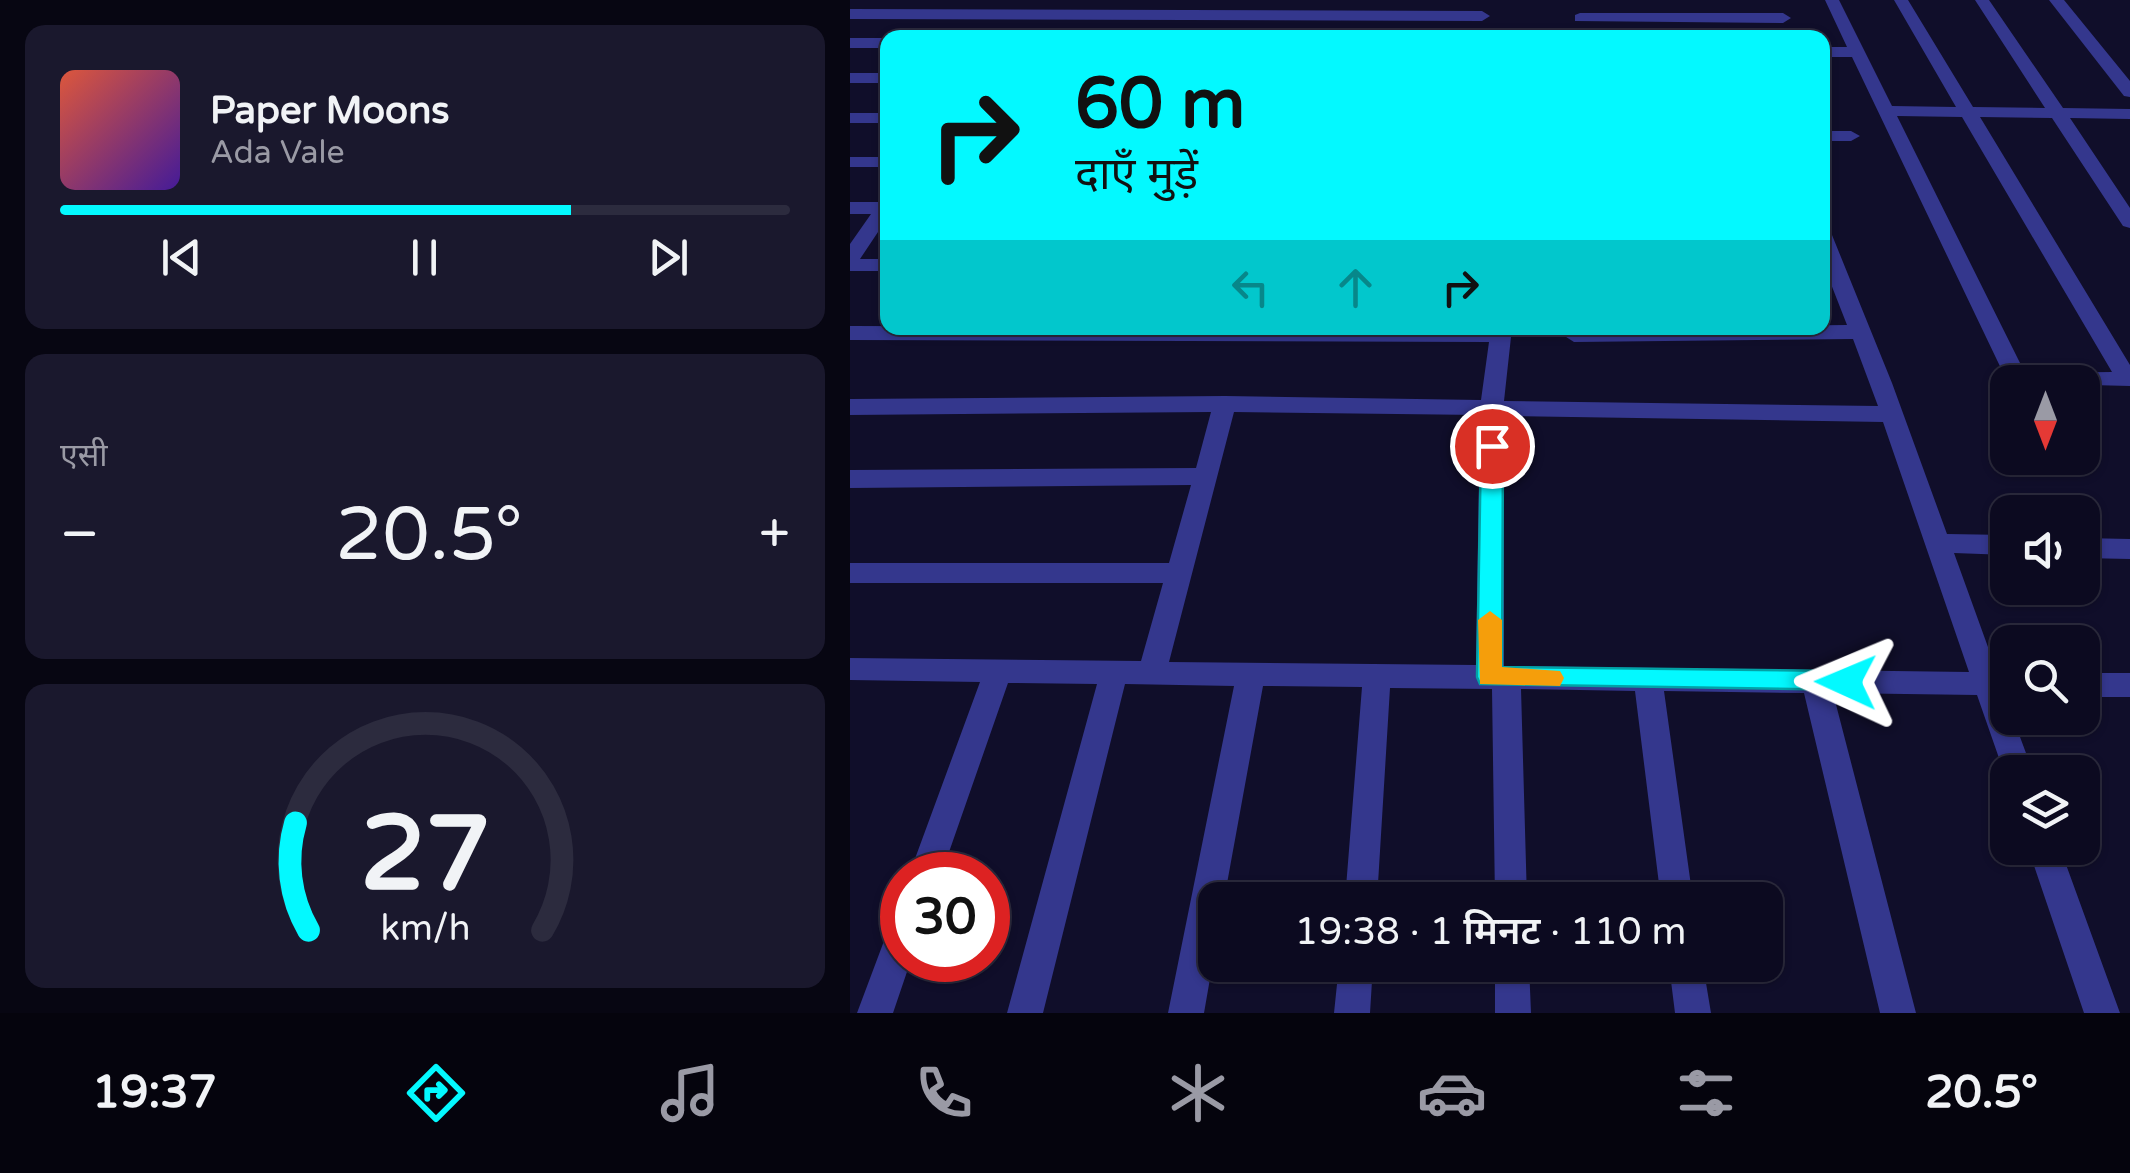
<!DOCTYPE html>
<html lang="hi">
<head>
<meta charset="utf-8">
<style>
	body { margin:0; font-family:"Varela Round","Noto Sans Devanagari",sans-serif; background:#1a182d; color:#f1f3f6; height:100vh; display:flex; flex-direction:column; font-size:38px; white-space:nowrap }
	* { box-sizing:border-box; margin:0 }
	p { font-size:32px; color:#9a9aa5 }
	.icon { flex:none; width:55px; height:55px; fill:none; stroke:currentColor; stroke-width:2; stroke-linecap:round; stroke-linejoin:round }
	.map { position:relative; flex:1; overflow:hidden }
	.panel { display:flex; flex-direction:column; gap:25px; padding:25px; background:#070612; width:850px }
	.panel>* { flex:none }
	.guide { position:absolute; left:30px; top:30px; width:950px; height:305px; border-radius:20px; box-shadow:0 2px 8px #0004,0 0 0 2px #2c2b3e; background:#03f9ff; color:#111; overflow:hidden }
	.needle { width:65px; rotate:180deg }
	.fabs { position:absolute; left:1140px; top:365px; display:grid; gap:20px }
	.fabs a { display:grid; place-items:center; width:110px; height:110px; border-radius:20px; background:#0c0a20; box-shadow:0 2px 8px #0004,0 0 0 2px #2c2b3e; font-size:50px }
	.speed { position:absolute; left:30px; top:852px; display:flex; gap:20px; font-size:50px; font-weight:700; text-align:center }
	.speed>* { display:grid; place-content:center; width:130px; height:130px; border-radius:50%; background:#0c0a20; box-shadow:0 2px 8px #0004,0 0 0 2px #2c2b3e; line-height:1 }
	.speed .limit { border:15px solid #d22; background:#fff; color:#111 }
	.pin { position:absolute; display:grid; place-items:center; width:85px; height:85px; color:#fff; margin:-42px; border:5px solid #fff; border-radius:50%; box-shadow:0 2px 10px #0007 }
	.me { position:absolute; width:110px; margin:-55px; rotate:271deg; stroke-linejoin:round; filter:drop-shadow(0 0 8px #0008) }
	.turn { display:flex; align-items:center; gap:35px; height:210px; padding:0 30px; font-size:45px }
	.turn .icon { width:130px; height:130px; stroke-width:2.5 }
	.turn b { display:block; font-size:70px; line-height:85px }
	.lanes { display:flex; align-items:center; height:95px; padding:0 30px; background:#0003; justify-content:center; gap:50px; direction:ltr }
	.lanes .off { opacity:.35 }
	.big { font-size:75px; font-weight:600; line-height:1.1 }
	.panel .widget { flex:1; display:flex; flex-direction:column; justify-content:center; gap:15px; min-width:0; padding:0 35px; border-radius:20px; background:#1a182d }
	.panel .dial { align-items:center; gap:0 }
	.dial svg { height:260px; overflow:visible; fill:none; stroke:#2c2b3e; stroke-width:7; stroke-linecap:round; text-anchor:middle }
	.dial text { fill:#f1f3f6; stroke:none }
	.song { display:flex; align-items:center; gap:30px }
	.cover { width:120px; height:120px; border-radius:15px; background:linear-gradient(135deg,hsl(10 70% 55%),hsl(260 70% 35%)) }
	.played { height:10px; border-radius:5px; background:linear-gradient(90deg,#03f9ff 70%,#2c2b3e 70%) }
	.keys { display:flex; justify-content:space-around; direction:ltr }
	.heat { display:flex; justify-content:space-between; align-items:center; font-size:55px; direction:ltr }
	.trip { position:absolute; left:348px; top:882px; width:585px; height:100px; border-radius:20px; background:#0c0a20; box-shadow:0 2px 8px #0004,0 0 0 2px #2c2b3e; font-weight:600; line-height:100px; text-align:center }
	.tab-bar { display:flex; height:160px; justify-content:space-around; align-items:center; background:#05040d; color:#9a9aa5 }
	.tab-bar .icon { width:70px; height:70px }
	.tab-bar .selected { color:#03f9ff }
	.tab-bar b { font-size:45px; color:#f1f3f6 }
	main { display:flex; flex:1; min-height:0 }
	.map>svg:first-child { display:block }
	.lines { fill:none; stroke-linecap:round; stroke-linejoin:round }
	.minor { fill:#34378d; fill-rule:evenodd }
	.route { fill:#03f9ff; stroke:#02a2a6; stroke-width:2.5 }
	.slow { fill:#f59e0b }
</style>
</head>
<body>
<main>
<section class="panel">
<div class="widget">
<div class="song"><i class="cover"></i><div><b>Paper Moons</b><p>Ada Vale</p></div></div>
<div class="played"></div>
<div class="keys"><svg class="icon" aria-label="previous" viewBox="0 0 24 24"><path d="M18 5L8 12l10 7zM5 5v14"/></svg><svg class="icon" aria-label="pause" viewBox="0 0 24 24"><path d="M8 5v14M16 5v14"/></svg><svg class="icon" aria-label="next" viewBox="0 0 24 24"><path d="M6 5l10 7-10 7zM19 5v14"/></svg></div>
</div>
<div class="widget"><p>एसी</p>
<div class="heat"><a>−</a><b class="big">20.5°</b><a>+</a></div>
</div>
<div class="widget dial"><svg viewBox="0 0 100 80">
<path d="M14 69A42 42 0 1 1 86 69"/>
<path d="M14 69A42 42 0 0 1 10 36" stroke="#03f9ff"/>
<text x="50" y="56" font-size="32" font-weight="700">27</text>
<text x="50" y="72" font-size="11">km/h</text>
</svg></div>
</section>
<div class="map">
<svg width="1280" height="1013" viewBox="0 0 1280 1013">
	<rect width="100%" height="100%" fill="#100e2a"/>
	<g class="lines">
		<path class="minor" d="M975 0H989L1042 106 1106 107 1044 0H1058L1123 107 1195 108 1125 0H1139L1213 108 1280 109V119L1220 118 1280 208V228L1273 226 1202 118 1130 117 1280 365V386L1158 383 1002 57H972V47H997ZM1047 116 1112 117 1262 372 1175 373Z
			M1199 0H1214L1280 81V97L1274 96Z
			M0 9 632 11 640 16 632 21 0 19Z
			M730 13H933L941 18 933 23 725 21V15Z
			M0 38H38V48H0Z
			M0 73H38V83H0Z
			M0 113H38V123H0Z
			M972 131H1001L1010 136 1001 141H972Z
			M0 157H38V167H0Z
			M38 196V217L10 259H38V271H0V244L21 214H0V202H28Z
			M972 229 982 235 1042 383 1097 534 1158 535V555L1104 553 1147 672H1158V718H1163L1183 772H1158L1157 781 1127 695 983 693 1066 1013H1030L954 693 814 691 843 900H811L785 691 671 689 677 900H645L642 689 540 688 527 900H495L512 687 413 686 374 900H365V950L354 1013H318L384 686 275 684 193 1013H157L247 684 158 683 91 875H59L130 682 0 680V658L291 661 313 583H0V563H319L341 485 0 488V470L346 468 361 412 0 415V399L375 396 631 400 639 342 0 340V326L662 328 654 401 1028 406 1003 339 724 342 713 335 724 328 997 325 972 261ZM384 412 630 415 626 665 319 662ZM654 416 1033 422 1119 672 654 666Z
			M1232 538 1280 539V559L1232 558Z
			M1232 673H1280V697H1232Z
			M1178 848H1210L1270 1013H1234Z
			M52 921V960H61L43 1013H7L40 925Z
			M489 965H523L520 1013H484Z
			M645 965H679L681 1013H645Z
			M819 965H853L861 1013H825Z"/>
	</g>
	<path class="route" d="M642 438 653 446 652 667 996 671 1005 674 1009 682 1005 690 630 684 627 677 631 446Z"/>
	<path class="slow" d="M640 611 652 620V667L710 671 714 678 710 686 630 684 628 620Z"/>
</svg>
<div class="fabs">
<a><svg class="needle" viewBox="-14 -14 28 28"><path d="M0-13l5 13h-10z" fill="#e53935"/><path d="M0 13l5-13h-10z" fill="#9a9aa5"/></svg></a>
<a><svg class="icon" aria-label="sound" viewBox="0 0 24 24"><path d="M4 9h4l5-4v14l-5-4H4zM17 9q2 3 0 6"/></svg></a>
<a><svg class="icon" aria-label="search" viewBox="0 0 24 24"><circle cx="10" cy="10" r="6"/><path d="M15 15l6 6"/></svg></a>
<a><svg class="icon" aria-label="layers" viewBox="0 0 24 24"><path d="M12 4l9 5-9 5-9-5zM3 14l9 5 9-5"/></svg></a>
</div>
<div class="speed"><div class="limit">30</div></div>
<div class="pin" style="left:642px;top:446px;background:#d93025"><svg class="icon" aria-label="arrive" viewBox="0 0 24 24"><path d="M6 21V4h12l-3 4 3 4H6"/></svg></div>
<svg class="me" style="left:996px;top:682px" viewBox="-20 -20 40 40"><path d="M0-17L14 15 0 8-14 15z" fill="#03f9ff" stroke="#fff" stroke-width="4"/></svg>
<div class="trip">19:38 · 1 मिनट · 110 m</div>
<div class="guide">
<div class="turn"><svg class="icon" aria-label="right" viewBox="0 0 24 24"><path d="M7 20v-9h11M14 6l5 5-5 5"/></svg><div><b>60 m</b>दाएँ मुड़ें</div></div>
<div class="lanes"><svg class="icon off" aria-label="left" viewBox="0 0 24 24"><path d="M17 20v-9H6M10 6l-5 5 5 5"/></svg><svg class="icon off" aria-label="ahead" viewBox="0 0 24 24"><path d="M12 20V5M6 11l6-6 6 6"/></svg><svg class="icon" aria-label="right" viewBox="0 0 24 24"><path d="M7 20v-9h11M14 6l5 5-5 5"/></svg></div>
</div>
</div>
</main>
<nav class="tab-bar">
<b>19:37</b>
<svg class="icon selected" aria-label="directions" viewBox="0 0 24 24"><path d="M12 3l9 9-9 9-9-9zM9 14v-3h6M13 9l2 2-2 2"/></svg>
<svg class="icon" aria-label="music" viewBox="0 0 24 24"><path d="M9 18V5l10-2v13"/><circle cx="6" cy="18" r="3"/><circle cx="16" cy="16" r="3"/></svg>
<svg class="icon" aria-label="phone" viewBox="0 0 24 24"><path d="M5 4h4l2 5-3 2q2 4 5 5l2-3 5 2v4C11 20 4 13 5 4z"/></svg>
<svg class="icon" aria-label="climate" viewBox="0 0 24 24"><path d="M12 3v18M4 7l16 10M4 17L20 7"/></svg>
<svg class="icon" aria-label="car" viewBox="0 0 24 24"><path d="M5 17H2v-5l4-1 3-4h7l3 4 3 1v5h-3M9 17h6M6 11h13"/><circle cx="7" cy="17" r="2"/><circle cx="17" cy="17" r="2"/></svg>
<svg class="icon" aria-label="filters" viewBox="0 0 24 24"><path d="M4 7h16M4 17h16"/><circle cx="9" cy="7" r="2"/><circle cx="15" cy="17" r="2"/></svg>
<b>20.5°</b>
</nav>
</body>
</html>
